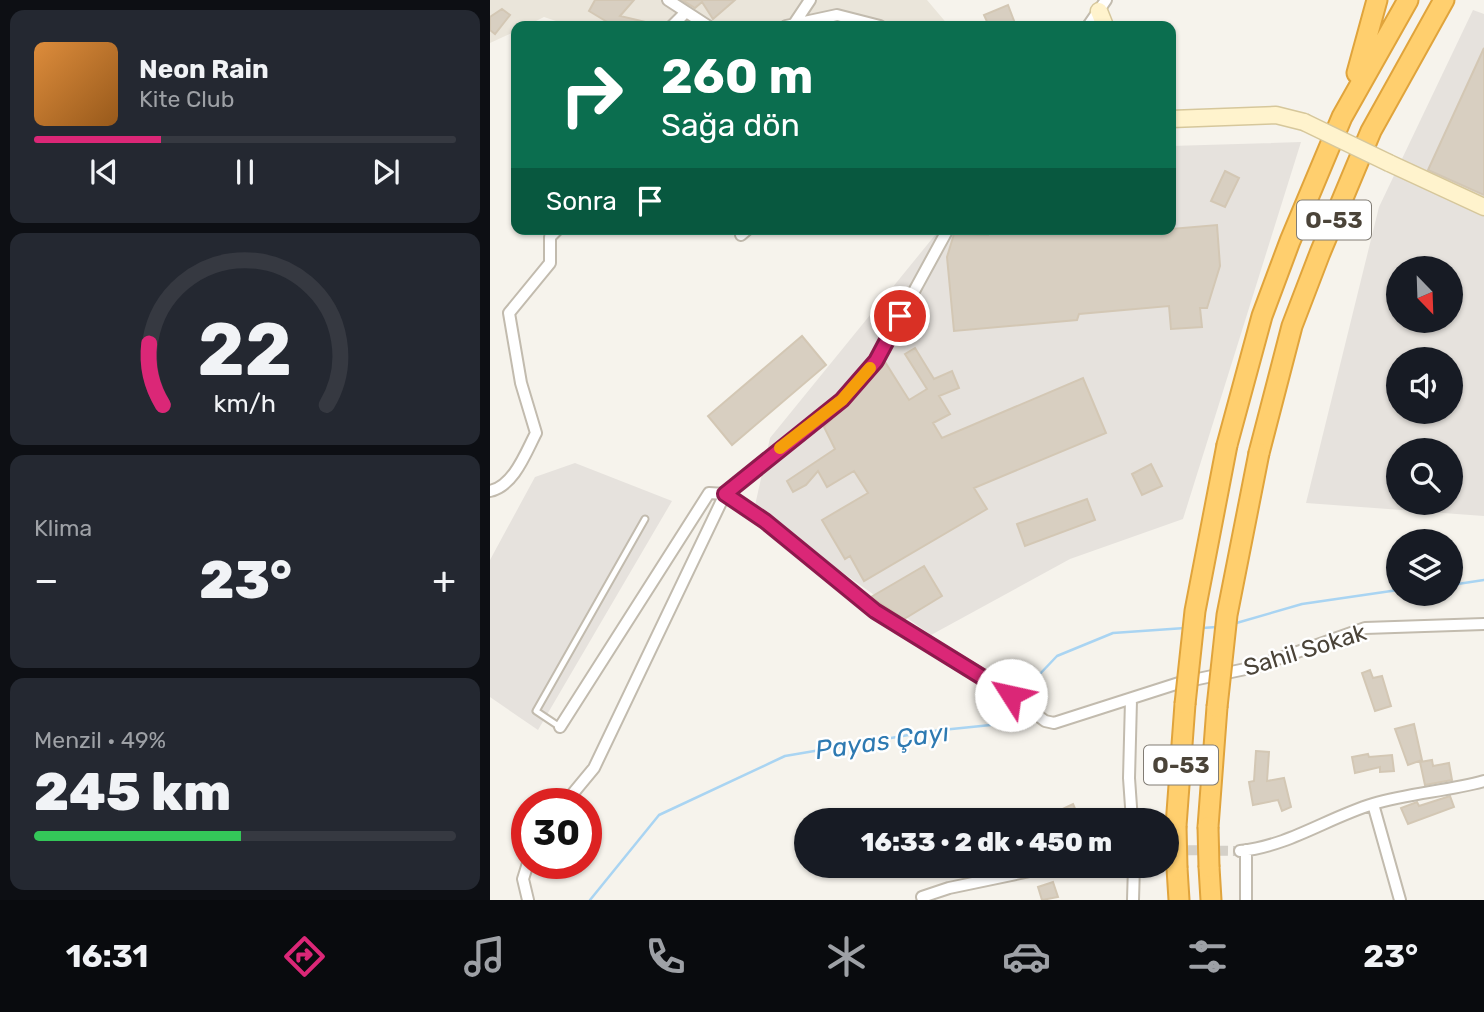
<!DOCTYPE html>
<html lang="tr">
<head>
<meta charset="utf-8">
<style>
	body { margin:0; font-family:Rubik,sans-serif; background:#242831; color:#f1f3f6; height:100vh; display:flex; flex-direction:column; font-size:26px; white-space:nowrap }
	* { box-sizing:border-box; margin:0 }
	p { font-size:23px; color:#9ea1a6 }
	.icon { flex:none; width:38px; height:38px; fill:none; stroke:currentColor; stroke-width:2; stroke-linecap:round; stroke-linejoin:round }
	.map { position:relative; flex:1; overflow:hidden }
	.panel { display:flex; flex-direction:column; gap:10px; padding:10px; background:#0d0f14; width:490px }
	.panel>* { flex:none }
	.top-card { position:absolute; left:21px; top:21px; width:665px; height:214px; border-radius:14px; box-shadow:0 2px 5px #0004; background:#0b6e4f; color:#fff; overflow:hidden }
	.needle { width:46px; rotate:157deg }
	.fabs { position:absolute; left:896px; top:256px; display:grid; gap:14px }
	.fabs a { display:grid; place-items:center; width:77px; height:77px; border-radius:50%; background:#171b24; box-shadow:0 2px 5px #0004; font-size:35px }
	.speed { position:absolute; left:21px; top:788px; display:flex; gap:14px; font-size:35px; font-weight:700; text-align:center }
	.speed>* { display:grid; place-content:center; width:91px; height:91px; border-radius:50%; background:#171b24; box-shadow:0 2px 5px #0004; line-height:1 }
	.speed .limit { border:10px solid #d22; background:#fff; color:#111 }
	.pin { position:absolute; display:grid; place-items:center; width:60px; height:60px; color:#fff; margin:-30px; border:4px solid #fff; border-radius:50%; box-shadow:0 2px 7px #0007 }
	.me { position:absolute; width:77px; margin:-38px; rotate:305deg; stroke-linejoin:round; filter:drop-shadow(0 0 5px #0008) }
	.turn { display:flex; align-items:center; gap:24px; height:147px; padding:0 35px; font-size:32px }
	.turn .icon { width:91px; height:91px; stroke-width:2.5 }
	.turn b { display:block; font-size:49px; line-height:60px }
	.then { display:flex; align-items:center; height:66px; padding:0 35px; background:#0003; gap:14px; font-size:26px }
	.big { font-size:52px; font-weight:800; line-height:1.1 }
	.panel .card { flex:1; display:flex; flex-direction:column; justify-content:center; gap:10px; min-width:0; padding:0 24px; border-radius:14px; background:#242831 }
	.panel .dial { align-items:center; gap:0 }
	.dial svg { height:182px; overflow:visible; fill:none; stroke:#363941; stroke-width:7; stroke-linecap:round; text-anchor:middle }
	.dial text { fill:#f1f3f6; stroke:none }
	.song { display:flex; align-items:center; gap:21px }
	.cover { width:84px; height:84px; border-radius:10px; background:linear-gradient(135deg,hsl(30 70% 55%),hsl(30 70% 35%)) }
	.played { height:7px; border-radius:4px; background:linear-gradient(90deg,#db2777 30%,#363941 30%) }
	.keys { display:flex; justify-content:space-around; direction:ltr }
	.heat { display:flex; justify-content:space-between; align-items:center; font-size:38px; direction:ltr }
	.charge { height:10px; border-radius:5px; background:linear-gradient(90deg,#34c759 49%,#363941 0) }
	.trip { position:absolute; left:304px; top:808px; width:385px; height:70px; border-radius:35px; background:#171b24; box-shadow:0 2px 5px #0004; font-weight:800; line-height:70px; text-align:center }
	.tab-bar { display:flex; height:112px; justify-content:space-around; align-items:center; background:#090b0e; color:#9ea1a6 }
	.tab-bar .icon { width:49px; height:49px }
	.tab-bar .on { color:#db2777 }
	.tab-bar b { font-size:32px; color:#f1f3f6 }
	main { display:flex; flex:1; min-height:0 }
	.map>svg:first-child { display:block }
	.residential { fill:#eae5da }
	.industrial { fill:#e6e2dd; fill-rule:evenodd }
	.lines { fill:none; stroke-linecap:round; stroke-linejoin:round }
	.stream { stroke:#a9d4f2; stroke-width:2.5 }
	.building { fill:#d8cfc1; stroke:#d3c7b4; stroke-width:2 }
	.street-tunnel { stroke:#d4d0c8; stroke-width:10; stroke-dasharray:10 5; stroke-linecap:butt }
	.lane-casing { stroke:#c2bbae; stroke-width:9 }
	.street-casing { stroke:#c2bbae; stroke-width:14 }
	.secondary-casing { stroke:#d6c79b; stroke-width:19 }
	.highway-casing { stroke:#e0a43c; stroke-width:23 }
	.lane { stroke:#fff; stroke-width:5 }
	.street { stroke:#fff; stroke-width:10 }
	.secondary { stroke:#fff3cd; stroke-width:16 }
	.highway { stroke:#ffcf6e; stroke-width:19 }
	.secondary-bridge-casing { stroke:#d6c79b; stroke-width:19; stroke-linecap:butt }
	.highway-bridge-casing { stroke:#e0a43c; stroke-width:23; stroke-linecap:butt }
	.secondary-bridge { stroke:#fff3cd; stroke-width:16 }
	.highway-bridge { stroke:#ffcf6e; stroke-width:19 }
	.route-casing { stroke:#8e194d; stroke-width:18 }
	.route { stroke:#db2777; stroke-width:12 }
	.slow { stroke:#f59e0b; stroke-width:12 }
	.labels { text-anchor:middle; stroke-width:5; stroke-linejoin:round; paint-order:stroke }
	.shield { fill:#fff; stroke:#817c74; stroke-width:2 }
	.shield-label { font-size:23px; font-weight:bold; fill:#4b4439 }
	.street-label { font-size:24px; fill:#4b4439; stroke:#fff }
	.water-label { font-size:26px; font-style:italic; fill:#2e7ab2; stroke:#fff }
</style>
</head>
<body>
<main>
<section class="panel">
<div class="card">
<div class="song"><i class="cover"></i><div><b>Neon Rain</b><p>Kite Club</p></div></div>
<div class="played"></div>
<div class="keys"><svg class="icon" aria-label="previous" viewBox="0 0 24 24"><path d="M18 5L8 12l10 7zM5 5v14"/></svg><svg class="icon" aria-label="pause" viewBox="0 0 24 24"><path d="M8 5v14M16 5v14"/></svg><svg class="icon" aria-label="next" viewBox="0 0 24 24"><path d="M6 5l10 7-10 7zM19 5v14"/></svg></div>
</div>
<div class="card dial"><svg viewBox="0 0 100 80">
<path d="M14 69A42 42 0 1 1 86 69"/>
<path d="M14 69A42 42 0 0 1 8 42" stroke="#db2777"/>
<text x="50" y="56" font-size="32" font-weight="700">22</text>
<text x="50" y="72" font-size="11">km/h</text>
</svg></div>
<div class="card"><p>Klima</p>
<div class="heat"><a>−</a><b class="big">23°</b><a>+</a></div>
</div>
<div class="card"><p>Menzil · 49%</p><b class="big">245 km</b><div class="charge"></div></div>
</section>
<div class="map">
<svg width="994" height="900" viewBox="0 0 994 900">
	<rect width="100%" height="100%" fill="#f6f3ec"/>
	<path class="residential" d="M0 0H437L459 26H81L54 17 36 26H26V31L0 43Z"/>
	<path class="industrial" d="M983 10 994 14V516L816 503 889 207ZM908 268H961V320H908ZM908 359H961V411H908ZM908 450H961V502H908Z
		M811 142 693 519 580 559 441 635 264 510 280 438 450 229H681V146Z
		M85 463 182 501 48 730 0 697V560L45 477Z"/>
	<g class="lines">
		<path class="stream" d="M961 585 994 580
			M743 624 812 604 908 590
			M712 628 727 627
			M528 697 567 656 623 633 695 628
			M100 900 169 815 295 756 442 731 501 725 523 702"/>
	</g>
	<path class="building" d="M105 0H144L130 16 160 23V26H124L99 11Z
		M192 0H245L223 19 212 2 205 8Z
		M518 5 526 26H499L494 15Z
		M12 9 20 15 5 34 0 30V17Z
		M994 48V195L938 170Z
		M735 171 749 178 735 207 721 201Z
		M727 225 730 266 717 308H710L712 327 681 329 679 306 589 314 587 320 464 331 457 257 464 234 498 235V229H681Z
		M312 336 336 365 242 445 218 416Z
		M425 348 444 379 462 371 469 388 449 396 460 414 443 423 452 438 593 378 616 433 484 488 497 509 374 581 360 556 355 559 332 520 378 493 364 471 337 487 328 471 316 485 303 492 297 481 345 449 334 427 395 362 419 400 437 389 415 354Z
		M661 464 672 486 652 495 642 474Z
		M597 499 605 520 535 546 527 524Z
		M434 566 452 596 414 619 381 597Z
		M880 670 883 678 892 676 901 706 885 711 872 673Z
		M924 724 932 760 918 765 905 729Z
		M766 751 779 752 777 781 794 778 801 807 792 811 788 800 763 805 759 782 764 781Z
		M878 754 879 757 902 755 904 771 890 772V767L865 773 862 757Z
		M942 760 943 766 959 763 962 780 935 785 930 762Z
		M960 796 964 807 918 824 911 808 927 802 929 806Z
		M583 804 589 818 568 821 564 813Z
		M563 882 568 897 552 900 548 887Z"/>
	<g class="lines">
		<path class="street-tunnel" d="M683 850 750 851"/>
		<g class="lane-casing">
			<path id="lane" d="M70 727 46 711 155 519"/>
		</g>
		<g class="street-casing">
			<path id="street" d="M178 0 218 26
				M304 24 320 0
				M182 26 196 12
				M296 26 347 15 390 26
				M598 26 616 0
				M251 235 258 229
				M0 491C24 486 36 452 46 433L31 383 19 313 60 263V237L68 229
				M641 700 639 778 642 821
				M70 727 219 493 235 494 274 521 385 611 499 679 555 721 564 723 689 683 765 667 875 628 994 624
				M75 803 104 768 235 494 352 400 386 361 458 229
				M883 804 910 900
				M756 850V900
				M750 851C799 846 837 818 883 804 919 793 958 791 994 781
				M38 863 33 879 38 900
				M433 900 432 897 459 888 564 866
				M643 900 644 866"/>
		</g>
		<g class="secondary-casing">
			<path id="secondary" d="M609 11 615 26
				M681 119 786 115 814 122
				M899 163 994 207"/>
		</g>
		<g class="highway-casing">
			<path id="highway" d="M867 73 887 0
				M737 445 772 316 800 241 852 117 918 0
				M769 453 802 326 830 253 881 131 954 0
				M686 826 695 704
				M718 827 727 707
				M719 867 721 900
				M687 868 689 900"/>
		</g>
		<use href="#lane" class="lane"/>
		<use href="#street" class="street"/>
		<use href="#secondary" class="secondary"/>
		<use href="#highway" class="highway"/>
		<g class="secondary-bridge-casing">
			<path id="secondary-bridge" d="M814 122 899 163"/>
		</g>
		<g class="highway-bridge-casing">
			<path id="highway-bridge" d="M695 704 705 611 737 445
				M727 707 737 615 769 453
				M686 826 687 868
				M718 827 719 867"/>
		</g>
		<use href="#secondary-bridge" class="secondary-bridge"/>
		<use href="#highway-bridge" class="highway-bridge"/>
	</g>
	<g class="lines">
		<g class="route-casing">
			<path id="route" d="M410 316 386 361 352 400 235 494 275 521 385 611 521 695"/>
		</g>
		<use href="#route" class="route"/>
		<path class="slow" d="M290 448 352 400 380 368"/>
	</g>
	<g class="labels">
		<g class="shield">
			<rect x="807" y="200.5" width="74" height="39" rx="5"/>
			<rect x="654" y="745.5" width="74" height="39" rx="5"/>
		</g>
		<g class="shield-label">
			<text x="844" y="228">O-53</text>
			<text x="691" y="773">O-53</text>
		</g>
		<g class="street-label">
			<text transform="translate(815 650) rotate(-17)" y="8">Sahil Sokak</text>
		</g>
		<g class="water-label">
			<text transform="translate(392 741) rotate(-8)" y="9">Payas Çayı</text>
		</g>
	</g>
</svg>
<div class="fabs">
<a><svg class="needle" viewBox="-14 -14 28 28"><path d="M0-13l5 13h-10z" fill="#e53935"/><path d="M0 13l5-13h-10z" fill="#9ea1a6"/></svg></a>
<a><svg class="icon" aria-label="sound" viewBox="0 0 24 24"><path d="M4 9h4l5-4v14l-5-4H4zM17 9q2 3 0 6"/></svg></a>
<a><svg class="icon" aria-label="search" viewBox="0 0 24 24"><circle cx="10" cy="10" r="6"/><path d="M15 15l6 6"/></svg></a>
<a><svg class="icon" aria-label="layers" viewBox="0 0 24 24"><path d="M12 4l9 5-9 5-9-5zM3 14l9 5 9-5"/></svg></a>
</div>
<div class="speed"><div class="limit">30</div></div>
<div class="pin" style="left:410px;top:316px;background:#d93025"><svg class="icon" aria-label="arrive" viewBox="0 0 24 24"><path d="M6 21V4h12l-3 4 3 4H6"/></svg></div>
<svg class="me" style="left:521px;top:695px" viewBox="-20 -20 40 40"><circle r="19" fill="#fff"/><path d="M0-13L10 11 0 6-10 11z" fill="#db2777"/></svg>
<div class="trip">16:33 · 2 dk · 450 m</div>
<div class="top-card">
<div class="turn"><svg class="icon" aria-label="right" viewBox="0 0 24 24"><path d="M7 20v-9h11M14 6l5 5-5 5"/></svg><div><b>260 m</b>Sağa dön</div></div>
<div class="then">Sonra<svg class="icon" aria-label="arrive" viewBox="0 0 24 24"><path d="M6 21V4h12l-3 4 3 4H6"/></svg></div>
</div>
</div>
</main>
<nav class="tab-bar">
<b>16:31</b>
<svg class="icon on" aria-label="directions" viewBox="0 0 24 24"><path d="M12 3l9 9-9 9-9-9zM9 14v-3h6M13 9l2 2-2 2"/></svg>
<svg class="icon" aria-label="music" viewBox="0 0 24 24"><path d="M9 18V5l10-2v13"/><circle cx="6" cy="18" r="3"/><circle cx="16" cy="16" r="3"/></svg>
<svg class="icon" aria-label="phone" viewBox="0 0 24 24"><path d="M5 4h4l2 5-3 2q2 4 5 5l2-3 5 2v4C11 20 4 13 5 4z"/></svg>
<svg class="icon" aria-label="climate" viewBox="0 0 24 24"><path d="M12 3v18M4 7l16 10M4 17L20 7"/></svg>
<svg class="icon" aria-label="car" viewBox="0 0 24 24"><path d="M5 17H2v-5l4-1 3-4h7l3 4 3 1v5h-3M9 17h6M6 11h13"/><circle cx="7" cy="17" r="2"/><circle cx="17" cy="17" r="2"/></svg>
<svg class="icon" aria-label="filters" viewBox="0 0 24 24"><path d="M4 7h16M4 17h16"/><circle cx="9" cy="7" r="2"/><circle cx="15" cy="17" r="2"/></svg>
<b>23°</b>
</nav>
</body>
</html>
